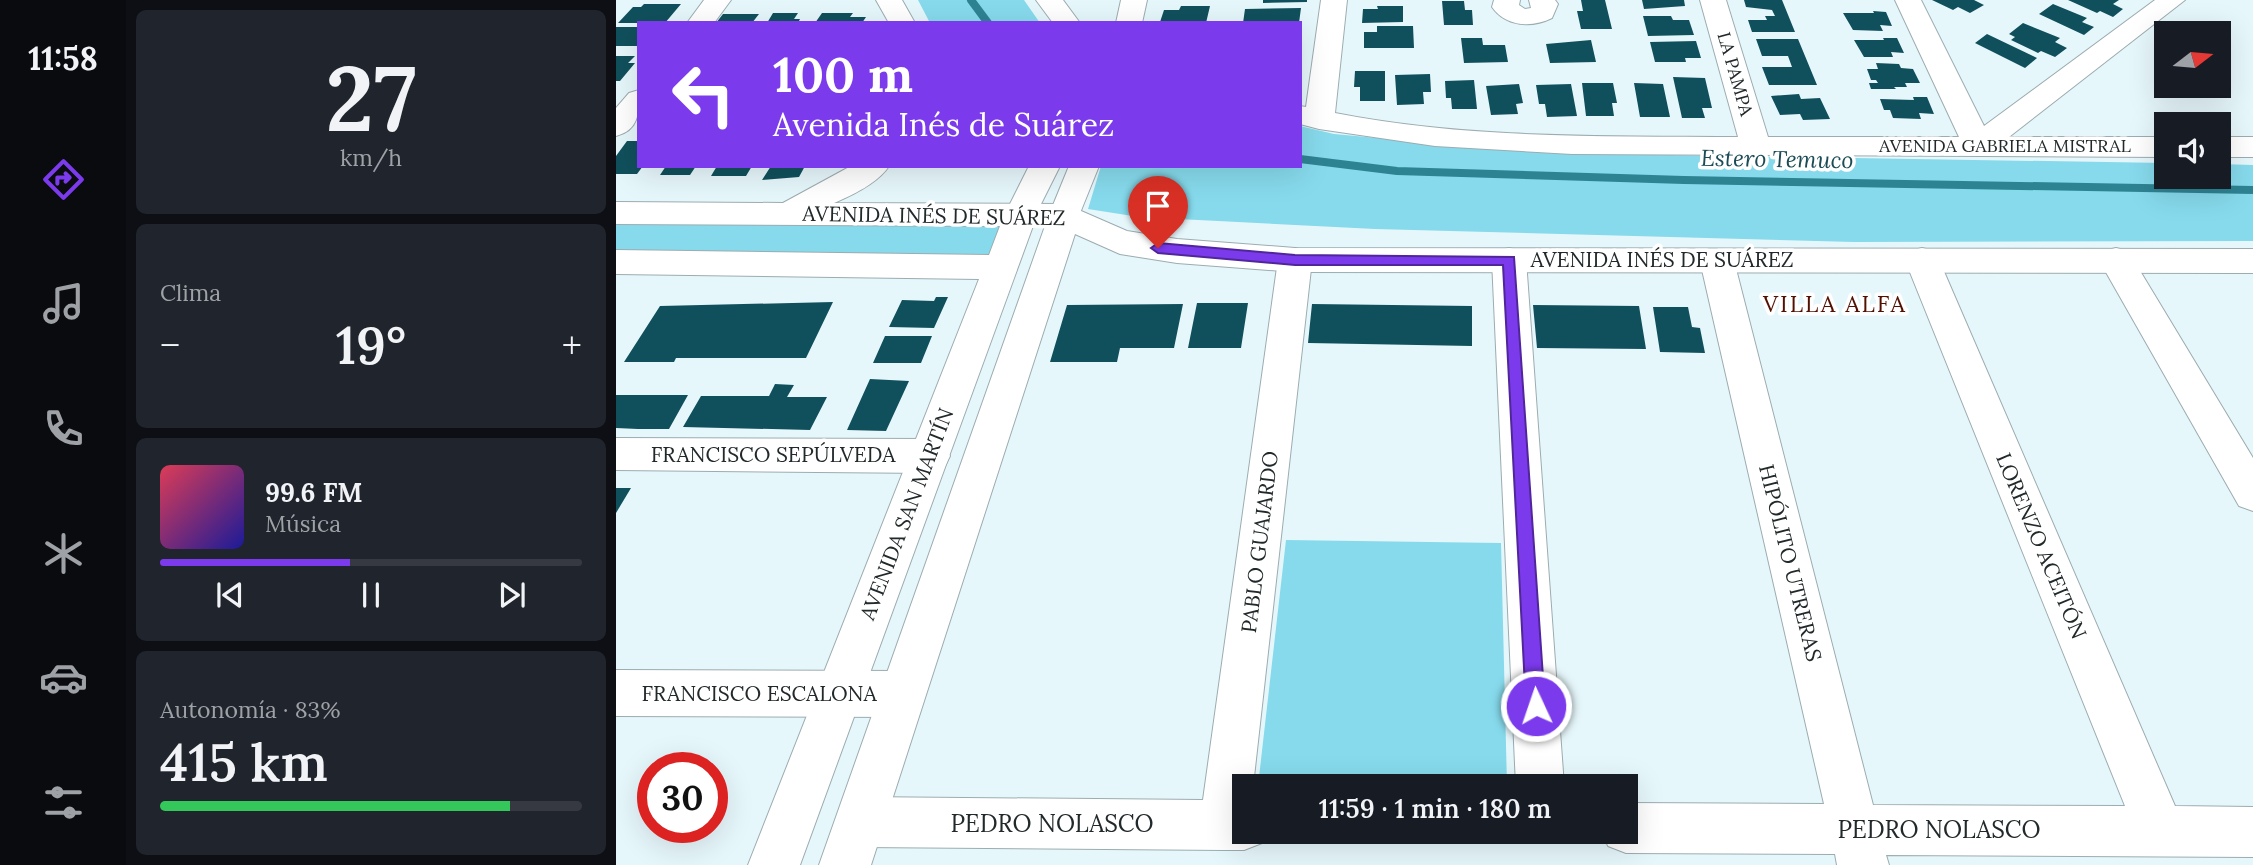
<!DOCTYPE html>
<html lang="es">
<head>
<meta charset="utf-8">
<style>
	body { margin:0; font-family:Lora,serif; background:#20242c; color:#f1f3f6; height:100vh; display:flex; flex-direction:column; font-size:26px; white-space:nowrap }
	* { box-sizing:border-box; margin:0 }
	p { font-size:23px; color:#9ea1a6 }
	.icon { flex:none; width:38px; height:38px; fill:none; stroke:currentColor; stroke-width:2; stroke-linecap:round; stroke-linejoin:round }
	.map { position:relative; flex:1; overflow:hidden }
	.details { display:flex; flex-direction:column; gap:10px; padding:10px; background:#0d0f14; width:490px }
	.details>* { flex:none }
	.top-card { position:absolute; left:21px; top:21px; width:665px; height:147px; border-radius:0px; box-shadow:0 7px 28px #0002; background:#7c3aed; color:#fff; overflow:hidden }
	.needle { width:46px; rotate:74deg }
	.fabs { position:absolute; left:1538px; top:21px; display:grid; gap:14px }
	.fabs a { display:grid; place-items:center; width:77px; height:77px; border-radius:0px; background:#171b24; box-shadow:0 7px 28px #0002; font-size:35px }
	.speed { position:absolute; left:21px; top:752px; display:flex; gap:14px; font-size:35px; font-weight:700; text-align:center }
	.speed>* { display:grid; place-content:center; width:91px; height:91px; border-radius:50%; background:#171b24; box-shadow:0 7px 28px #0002; line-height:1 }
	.speed .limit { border:10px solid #d22; background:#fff; color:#111 }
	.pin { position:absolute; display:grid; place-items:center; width:60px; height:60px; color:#fff; margin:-72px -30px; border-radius:50% 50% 50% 0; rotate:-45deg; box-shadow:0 0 7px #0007 }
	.pin .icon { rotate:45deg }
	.me { position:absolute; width:77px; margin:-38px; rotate:357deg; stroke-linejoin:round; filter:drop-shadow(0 0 5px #0008) }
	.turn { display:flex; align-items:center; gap:24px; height:147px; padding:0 21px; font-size:32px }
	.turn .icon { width:91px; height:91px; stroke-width:2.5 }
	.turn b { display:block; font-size:49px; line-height:60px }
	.big { font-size:52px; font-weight:600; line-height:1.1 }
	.details .widget { flex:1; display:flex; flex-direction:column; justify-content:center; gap:10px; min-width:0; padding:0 24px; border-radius:10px; background:#20242c }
	.details .dial { align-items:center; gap:0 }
	.dial b { font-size:91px; line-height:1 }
	.song { display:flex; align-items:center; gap:21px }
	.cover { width:84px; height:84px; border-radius:10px; background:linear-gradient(135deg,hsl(350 70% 55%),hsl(240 70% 35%)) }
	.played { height:7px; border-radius:4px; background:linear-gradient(90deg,#7c3aed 45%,#363941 45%) }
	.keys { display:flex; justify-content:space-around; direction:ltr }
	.heat { display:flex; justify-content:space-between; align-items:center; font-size:38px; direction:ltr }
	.charge { height:10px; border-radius:5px; background:linear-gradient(90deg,#34c759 83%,#363941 0) }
	.trip { position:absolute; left:616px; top:774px; width:406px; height:70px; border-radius:0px; background:#171b24; box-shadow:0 7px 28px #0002; font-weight:600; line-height:70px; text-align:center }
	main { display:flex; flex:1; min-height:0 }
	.tabs { display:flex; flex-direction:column; width:126px; justify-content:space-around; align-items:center; background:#090b0e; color:#9ea1a6 }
	.tabs .icon { width:49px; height:49px }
	.tabs .active { color:#7c3aed }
	.tabs b { font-size:32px; color:#f1f3f6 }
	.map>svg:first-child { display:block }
	.green { fill:#86daec }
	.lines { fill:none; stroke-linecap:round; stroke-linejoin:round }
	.stream { stroke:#2e8393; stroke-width:8 }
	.building { fill:#10505c }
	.minor-casing { stroke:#9cacb0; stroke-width:2 }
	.major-casing { stroke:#9cacb0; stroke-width:2 }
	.minor { fill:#fff; fill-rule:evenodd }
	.major { fill:#fff; fill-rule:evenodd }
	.route { fill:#7c3aed; stroke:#51269a; stroke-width:2 }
	.labels { text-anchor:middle; stroke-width:7; stroke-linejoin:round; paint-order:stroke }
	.far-street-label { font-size:18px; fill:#22292a; stroke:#fff }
	.street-label { font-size:21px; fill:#22292a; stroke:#fff }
	.water-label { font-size:23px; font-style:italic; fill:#1b4c56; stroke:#fff }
	.neighbourhood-label { font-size:23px; letter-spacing:2px; fill:#521003; stroke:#fff }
	.near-street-label { font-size:24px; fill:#22292a; stroke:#fff }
</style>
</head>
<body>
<main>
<nav class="tabs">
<b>11:58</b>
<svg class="icon active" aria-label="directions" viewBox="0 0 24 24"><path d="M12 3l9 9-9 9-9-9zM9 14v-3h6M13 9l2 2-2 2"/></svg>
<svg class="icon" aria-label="music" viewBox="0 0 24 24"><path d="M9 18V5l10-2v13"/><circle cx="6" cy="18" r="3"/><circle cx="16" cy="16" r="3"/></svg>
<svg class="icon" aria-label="phone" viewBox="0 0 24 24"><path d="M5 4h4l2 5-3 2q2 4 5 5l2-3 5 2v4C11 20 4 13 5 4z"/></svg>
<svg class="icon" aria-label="climate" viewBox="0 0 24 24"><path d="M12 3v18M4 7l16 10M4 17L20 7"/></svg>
<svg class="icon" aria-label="car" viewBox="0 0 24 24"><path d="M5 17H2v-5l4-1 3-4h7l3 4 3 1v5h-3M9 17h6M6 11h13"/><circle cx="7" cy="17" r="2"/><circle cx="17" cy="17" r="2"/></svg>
<svg class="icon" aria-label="filters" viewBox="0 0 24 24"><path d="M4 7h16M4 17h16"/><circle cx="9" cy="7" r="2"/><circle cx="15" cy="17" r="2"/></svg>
</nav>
<section class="details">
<div class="widget dial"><b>27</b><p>km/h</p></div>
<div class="widget"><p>Clima</p>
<div class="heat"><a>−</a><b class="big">19°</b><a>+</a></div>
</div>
<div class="widget">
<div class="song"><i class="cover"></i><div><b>99.6 FM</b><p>Música</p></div></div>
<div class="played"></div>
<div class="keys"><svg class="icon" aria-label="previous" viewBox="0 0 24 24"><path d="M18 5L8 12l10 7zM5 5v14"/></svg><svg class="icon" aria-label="pause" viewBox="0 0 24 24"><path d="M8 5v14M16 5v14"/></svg><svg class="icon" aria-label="next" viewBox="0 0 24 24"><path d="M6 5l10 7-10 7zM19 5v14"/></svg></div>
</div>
<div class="widget"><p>Autonomía · 83%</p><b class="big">415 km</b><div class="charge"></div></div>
</section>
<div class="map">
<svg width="1637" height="865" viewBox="0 0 1637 865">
	<rect width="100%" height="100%" fill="#e6f7fb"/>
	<path class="green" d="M302 0H408L424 23H314Z
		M684 126 718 134 927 153 1550 163V177H1603V164L1637 165V241L1238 242 759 229 523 217 472 209 485 166H684Z
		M0 217H395L377 259 0 253Z
		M670 540 885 543 891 786H642Z"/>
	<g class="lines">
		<path class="stream" d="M355 0 372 23
			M684 159 781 171 1068 180 1637 190"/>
	</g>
	<path class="building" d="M647 0H691V2L647 3Z
		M965 0H989L996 29H965L961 11H967Z
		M1026 0H1068L1069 6 1028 9Z
		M1128 0H1166L1179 32H1136L1132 20H1151L1149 16H1159L1156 10 1130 7Z
		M1316 0H1358L1368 5 1354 13 1342 7 1337 10Z
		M1452 0H1503L1497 4 1507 9 1497 17 1484 11 1481 13Z
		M826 1H848L849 10H856L857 25H828Z
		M28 4H65L49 23H2L17 7H25Z
		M1437 4 1471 18 1466 22 1478 27 1468 35 1423 14Z
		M565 6H594L590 23 544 22 548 10H563Z
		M761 6H787V22L746 23 747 9H762Z
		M685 8 683 23H627L629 9Z
		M1257 11 1270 12 1276 26 1264 25 1267 31 1237 30 1227 13H1258Z
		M157 13H182L178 19H184L182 23H151Z
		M206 13H237L234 17H250L246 23H199Z
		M107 14H143L136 23H100Z
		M1027 16H1055L1057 20H1073L1078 35 1032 36Z
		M1407 23 1444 38 1439 42 1451 48 1439 57 1425 51 1422 53 1395 40 1399 37 1393 34Z
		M761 26H797L798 48H748V32H761Z
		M0 27H23V46H0Z
		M1371 34 1421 58 1409 68 1359 43Z
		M845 38H866L867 45H889L892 62 848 63Z
		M1267 38H1281L1288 53 1275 52 1277 57H1248L1238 40H1268Z
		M1140 39H1182L1201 85H1153L1146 67H1176L1172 56H1146Z
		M975 40 980 62 934 63 930 44Z
		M1080 41 1085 58H1069L1070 62H1039L1034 42Z
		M0 56H19L12 63H19L4 81H0Z
		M1260 63 1283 64 1285 68 1297 69 1304 83H1289L1291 87H1278L1280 89H1255L1253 83H1262L1260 80H1255L1251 69H1262Z
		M739 71H769V101H744V87H738Z
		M814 74 815 92H807L808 104 781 105 779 75Z
		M1057 77 1089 78 1096 108H1086L1089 118H1066Z
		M858 80 861 109H836L835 98H830L829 81Z
		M966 83H997L1001 103H996L998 116H970Z
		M1018 83 1047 84 1054 117H1024Z
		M903 84 907 103 900 104 902 114 875 115 870 86Z
		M955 84 961 116 931 117 929 104H923L920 85Z
		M1183 94 1185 99 1204 98 1214 119 1187 120 1184 114 1164 115 1155 96Z
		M1297 97H1311L1318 114 1303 113 1305 119 1277 118 1274 110H1268L1264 99 1298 100Z
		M11 141H23V166H27L21 174H0V156Z
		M50 166H80L74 175H44Z
		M101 166H136L130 176H95Z
		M155 166H189L183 177 146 180Z
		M320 297H332L318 328 273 327 286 300 318 301Z
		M217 302 190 358H60L58 362H8L44 306Z
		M581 303H632L625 348H572Z
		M567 304 558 348H504L501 362H434L451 305Z
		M696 304 856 306V346L692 343Z
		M917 305 1023 306 1030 349 921 348Z
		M1037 307H1072L1076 327 1084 328 1089 353 1044 352Z
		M269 336H316L305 363H257Z
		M254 379 293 381 270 431 231 430Z
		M159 384 178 385 171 397H211L194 430 67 427 85 396H153Z
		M0 395H72L53 429H22L0 428Z
		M0 488H15L0 513Z"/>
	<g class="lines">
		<g class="minor-casing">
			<path id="minor" d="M88 0H115L98 23H71Z
				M260 0H286L299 23H273Z
				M420 0H447L464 23H437Z
				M505 0H531L526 23H500Z
				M705 0H731L719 113C850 139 988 136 1122 137L1084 0H1110L1152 137H1343L1279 0H1305L1368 126 1539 0H1569L1393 137H1550V157L956 154 819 146 703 129 684 124V106L690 107Z
				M878 0H904L903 5 909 9 915 8 913 0H939L942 4 936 18C916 28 890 27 876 7Z
				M23 90C23 111 24 130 0 136V108L13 93Z
				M1603 137H1637V157H1603Z
				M413 166H444L416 222 405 225 394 222 389 214Z
				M453 166H483L460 223 449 226 438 223 433 215Z
				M679 248 691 251 696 260 637 786H628V831H650L646 843 628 850H608L244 847 226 840 219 822 226 804 244 797 587 800 662 260 667 251Z
				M893 248 905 251 910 260 948 786H900L876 260 881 251Z
				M1306 248 1318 251 1323 260 1559 806 1637 807V857L1270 855 1273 865H1221L1219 854 1010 853 992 846 986 831H1010V803L1208 804 1084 261 1089 252 1101 249 1113 252 1118 261 1257 805 1509 806 1289 260 1294 251Z
				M1500 248 1512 251 1637 458V511L1623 506 1483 260 1488 251Z
				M0 438 314 439 328 444 334 456 328 468 314 473 0 470Z
				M0 670 286 671 302 678 309 694 302 710 286 717 0 716Z"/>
		</g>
		<g class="major-casing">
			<path id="major" d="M235 166H273C262 183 237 195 218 203L449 204 511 231 561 239 679 248 1637 249V273L679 272 561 263 504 254 459 234 255 865H203L429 226H417L184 865H132L363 279 0 274V250L373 255 384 226 0 224V202L167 203Z"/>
		</g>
		<use href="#minor" class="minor"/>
		<use href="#major" class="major"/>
	</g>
	<path class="route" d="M542 243 679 255 898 257 929 706 926 713 920 716 913 713 910 706 887 265H679L542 253 535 248Z"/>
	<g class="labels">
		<g class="far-street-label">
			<text transform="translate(1119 74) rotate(74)" y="6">LA PAMPA</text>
			<text x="1389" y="152">AVENIDA GABRIELA MISTRAL</text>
		</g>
		<g class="street-label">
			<text transform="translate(318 216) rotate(1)" y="7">AVENIDA INÉS DE SUÁREZ</text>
			<text x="1046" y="267">AVENIDA INÉS DE SUÁREZ</text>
			<text x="157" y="462">FRANCISCO SEPÚLVEDA</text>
			<text transform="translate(291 514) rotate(-69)" y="7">AVENIDA SAN MARTÍN</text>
			<text transform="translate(644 542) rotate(-83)" y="7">PABLO GUAJARDO</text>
			<text transform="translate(1425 546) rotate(67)" y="7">LORENZO ACEITÓN</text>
			<text transform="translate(1174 563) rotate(76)" y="7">HIPÓLITO UTRERAS</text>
			<text x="143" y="701">FRANCISCO ESCALONA</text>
		</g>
		<g class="water-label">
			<text transform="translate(1161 159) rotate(1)" y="8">Estero Temuco</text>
		</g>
		<g class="neighbourhood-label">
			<text x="1219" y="312">VILLA ALFA</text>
		</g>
		<g class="near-street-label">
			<text x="436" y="832">PEDRO NOLASCO</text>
			<text x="1323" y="838">PEDRO NOLASCO</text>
		</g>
	</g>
</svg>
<div class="fabs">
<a><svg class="needle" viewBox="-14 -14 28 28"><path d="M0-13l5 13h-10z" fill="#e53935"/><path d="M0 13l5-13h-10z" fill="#9ea1a6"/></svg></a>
<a><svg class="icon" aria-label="sound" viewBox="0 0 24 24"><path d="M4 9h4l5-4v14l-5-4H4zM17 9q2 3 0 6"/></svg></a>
</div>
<div class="speed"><div class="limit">30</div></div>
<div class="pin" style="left:542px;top:248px;background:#d93025"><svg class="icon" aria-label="arrive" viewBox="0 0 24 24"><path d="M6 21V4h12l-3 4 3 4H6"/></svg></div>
<svg class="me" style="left:920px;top:706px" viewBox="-20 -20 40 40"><circle r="17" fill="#7c3aed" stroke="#fff" stroke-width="3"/><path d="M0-11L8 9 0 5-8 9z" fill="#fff"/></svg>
<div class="trip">11:59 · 1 min · 180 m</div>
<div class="top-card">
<div class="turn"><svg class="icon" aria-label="left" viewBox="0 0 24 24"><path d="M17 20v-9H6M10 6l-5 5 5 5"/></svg><div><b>100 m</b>Avenida Inés de Suárez</div></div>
</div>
</div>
</main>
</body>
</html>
